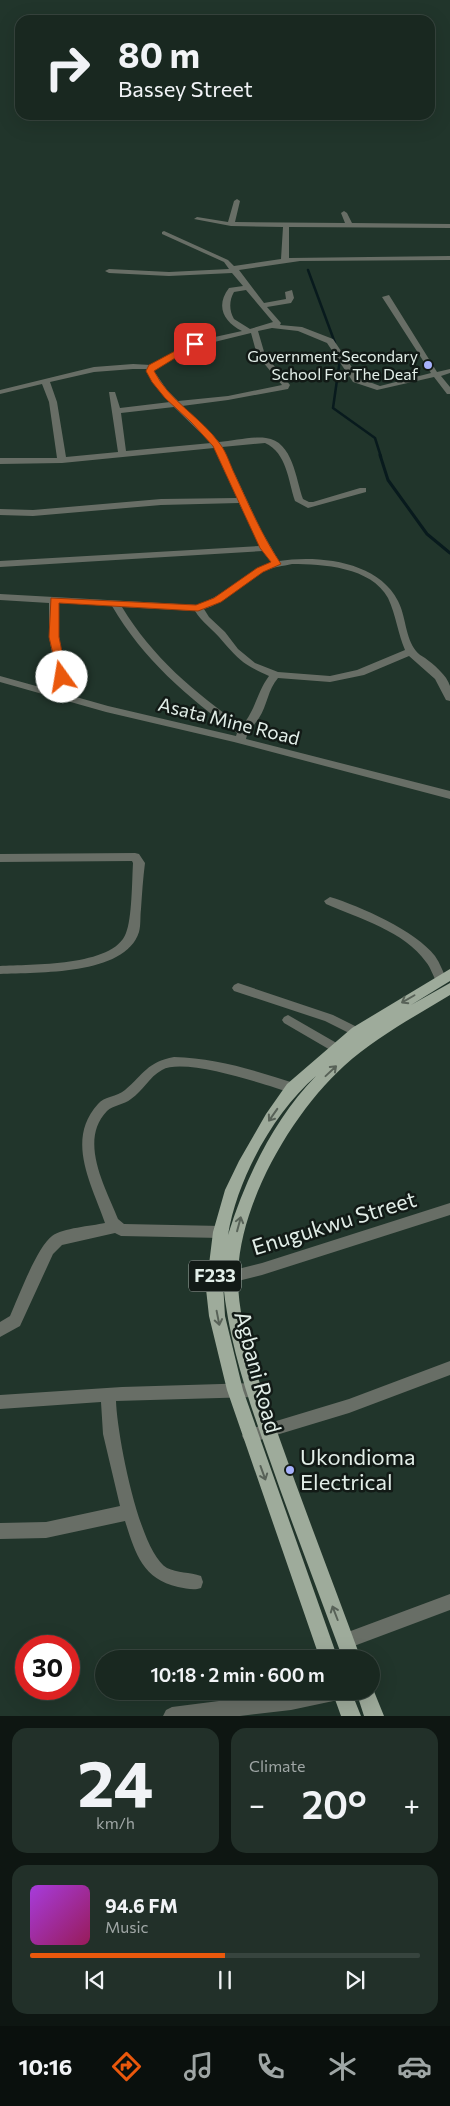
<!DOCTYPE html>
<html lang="en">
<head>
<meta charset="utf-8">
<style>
	body { margin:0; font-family:Commissioner,sans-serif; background:#223029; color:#f1f3f6; height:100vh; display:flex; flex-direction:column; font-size:19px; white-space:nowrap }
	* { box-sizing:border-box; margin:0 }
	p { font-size:16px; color:#9fa6a5 }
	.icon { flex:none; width:28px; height:28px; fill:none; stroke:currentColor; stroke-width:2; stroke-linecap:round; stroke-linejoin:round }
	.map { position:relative; height:1716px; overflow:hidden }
	.side { display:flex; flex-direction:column; gap:12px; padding:12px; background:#0e1612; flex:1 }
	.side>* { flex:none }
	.guide { position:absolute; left:15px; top:15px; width:420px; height:105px; border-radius:15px; box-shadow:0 5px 20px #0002,0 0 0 1px #37443e; background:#192820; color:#f1f3f6; overflow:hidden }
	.speed { position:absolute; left:15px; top:1635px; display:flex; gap:10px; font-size:25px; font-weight:700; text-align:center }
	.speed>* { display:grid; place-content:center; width:65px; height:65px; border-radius:50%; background:#192820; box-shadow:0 5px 20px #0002,0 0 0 1px #37443e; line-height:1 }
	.speed .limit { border:8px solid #d22; background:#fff; color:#111 }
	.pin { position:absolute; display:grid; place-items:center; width:42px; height:42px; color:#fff; margin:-21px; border-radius:10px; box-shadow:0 2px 8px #0006 }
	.me { position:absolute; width:55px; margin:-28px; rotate:347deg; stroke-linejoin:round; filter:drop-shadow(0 0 4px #0008) }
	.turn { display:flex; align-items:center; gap:18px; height:105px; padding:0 20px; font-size:22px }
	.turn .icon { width:65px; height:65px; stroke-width:2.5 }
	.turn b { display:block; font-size:35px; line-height:42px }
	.big { font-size:38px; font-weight:600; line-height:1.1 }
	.side .tile { flex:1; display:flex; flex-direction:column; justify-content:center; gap:8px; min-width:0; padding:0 18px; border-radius:15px; background:#223029 }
	.side .dial { align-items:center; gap:0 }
	.dial b { font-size:65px; line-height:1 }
	.song { display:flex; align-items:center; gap:15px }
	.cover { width:60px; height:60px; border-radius:8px; background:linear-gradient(135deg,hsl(280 70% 55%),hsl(330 70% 35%)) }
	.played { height:5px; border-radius:2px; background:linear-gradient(90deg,#ea580c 50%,#37443e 50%) }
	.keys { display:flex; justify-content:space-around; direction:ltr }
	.heat { display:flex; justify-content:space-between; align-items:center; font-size:28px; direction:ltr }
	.side .tiles { flex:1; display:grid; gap:12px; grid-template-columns:1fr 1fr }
	.tile:last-child { grid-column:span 2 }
	.trip { position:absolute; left:95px; top:1650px; width:285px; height:50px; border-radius:25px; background:#192820; box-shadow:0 5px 20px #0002,0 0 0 1px #37443e; font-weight:600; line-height:50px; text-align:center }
	.tabs { display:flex; height:80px; justify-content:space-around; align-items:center; background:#0a100d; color:#9fa6a5 }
	.tabs .icon { width:35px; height:35px }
	.tabs .selected { color:#ea580c }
	.tabs b { font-size:22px; color:#f1f3f6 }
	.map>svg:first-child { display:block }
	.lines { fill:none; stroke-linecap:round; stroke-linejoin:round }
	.stream-far1 { stroke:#081a1d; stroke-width:2.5 }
	.stream { stroke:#081a1d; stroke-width:3 }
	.street { fill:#686e66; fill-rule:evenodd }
	.primary { fill:#9eab9b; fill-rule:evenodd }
	.oneway { stroke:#586258 }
	.route { fill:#ea580c; stroke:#983908 }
	.poi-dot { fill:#a6b1fc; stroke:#121a16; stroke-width:2 }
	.labels { text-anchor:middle; stroke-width:5; stroke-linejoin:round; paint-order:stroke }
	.far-poi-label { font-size:16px; fill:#e2eee8; stroke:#121a16; text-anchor:end }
	.shield { fill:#121a16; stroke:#a4aea9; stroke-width:1 }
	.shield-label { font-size:18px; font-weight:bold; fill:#e2eee8 }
	.street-label { font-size:19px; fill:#e2eee8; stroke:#121a16 }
	.near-street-label { font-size:22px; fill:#e2eee8; stroke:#121a16 }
	.near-poi-label { font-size:22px; fill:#e2eee8; stroke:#121a16; text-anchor:start }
</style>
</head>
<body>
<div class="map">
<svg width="450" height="1716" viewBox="0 0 450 1716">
	<rect width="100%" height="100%" fill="#21352b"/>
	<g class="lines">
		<path class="stream-far1" d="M308 270 335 343
			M340 359 333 408 375 438 381 457"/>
		<path class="stream" d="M380 455 388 480 427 534 450 553"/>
		<path class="street" d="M237 199 240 201 235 222 345 223 341 213 344 211 347 213 352 223 450 224V228L289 227V258L450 256V260L300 261 239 270 264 303 286 299 285 292 292 290 294 298 291 303 267 307 281 323 280 325 302 327 333 339 359 378 380 386 431 373 382 297 389 295 437 372 450 369V373L441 376 450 387V394H447L434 377 377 390 353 382 327 343 298 331 272 328 258 331 265 355 290 385 288 389 228 400 182 406 219 442C234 441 252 436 266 438 293 441 296 480 303 499L309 502H313L360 488H366V492L308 508 295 501C288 480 287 453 265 443L222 447 261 530 279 561C318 555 378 561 398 601 406 616 405 637 416 651 418 654 422 656 425 658 433 664 447 675 450 686 450 690 450 697 450 701L446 700 435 679 409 656 364 675 330 682 278 678C268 689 267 706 259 718 254 726 248 730 246 739L450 791V799L234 742 106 712 0 682V676L54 691 58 684 49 637V603L0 600V594L197 605C225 596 244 573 271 562L263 551 0 567V561L260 546 239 503 161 505 33 516 0 515V509L33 510 161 499 237 498 214 448 62 463 0 464V458H57L49 402 42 384 0 394V390L94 367 133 364 151 365 192 342 242 331C224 322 215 306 229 288L243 286 232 273 169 276 109 273 105 271 109 269 169 272 229 269 224 262 162 234V232L164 231 228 260 234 266 281 259 283 227 231 226 194 219 197 217 228 222 234 201ZM246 290 273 322 250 329 234 319C229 311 229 300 234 292ZM251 333 257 355 282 385 228 396 178 401 167 390 154 371 155 368 198 346ZM133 369H147L146 371 154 383 170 402 120 408 115 392H109L118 452 66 457 57 402 50 382 94 372ZM174 407 211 443 126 451 121 413ZM292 564C323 564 371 567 388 598 396 615 398 634 405 650L357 670 330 676 278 672 255 663 238 649 225 632 209 617 204 609C227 602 243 582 265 571 273 567 283 566 292 564ZM59 603 112 606C143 659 187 697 237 733L236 736 108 706 62 693 68 684 59 637ZM122 607 195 611C202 622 211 628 219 637 238 659 242 664 269 676 257 692 256 709 242 726 195 693 152 657 122 607Z
			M135 853 139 854 145 863C143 878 142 894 141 909 140 916 141 925 139 932 125 976 37 972 0 974V966C30 964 114 967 126 933 132 919 132 880 133 863L132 861 0 862V854Z
			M330 897C360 906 416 931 435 956 440 963 443 972 447 980L445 983H437C433 976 431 968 426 962 404 931 360 919 326 904L324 901Z
			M238 983 333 1015 361 1029 363 1032 361 1035 357 1037 325 1021 234 991 232 988 234 985Z
			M288 1015 340 1045 342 1048 340 1051 336 1053 332 1051 284 1023 282 1020 284 1017Z
			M174 1057C216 1058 257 1071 297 1084L298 1088 297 1092 292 1093C266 1085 185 1057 162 1070 149 1077 143 1091 131 1099 124 1105 113 1105 107 1111 78 1141 106 1188 118 1219L124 1224 221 1226 226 1228 228 1232 226 1236 221 1238 121 1236 115 1233 62 1245 53 1254 20 1326 0 1337V1322L10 1316C18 1298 37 1247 52 1236 63 1228 91 1226 105 1223 92 1185 65 1140 98 1104 104 1096 117 1097 125 1090 144 1074 147 1062 174 1057Z
			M450 1203V1215L262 1275 230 1283 225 1281 223 1277 225 1273 230 1271 262 1263Z
			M450 1361V1375L349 1413 250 1443 245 1441 242 1436 245 1431 250 1429 349 1399Z
			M254 1383 259 1385 261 1390 259 1395 254 1397 116 1401C117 1434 139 1552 167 1568 177 1573 190 1572 201 1576L203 1582 201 1588C193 1591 186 1588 178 1587 142 1579 135 1552 125 1521L46 1538 0 1539V1523L46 1522 120 1506 103 1434 101 1402 0 1409V1395L122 1387Z
			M450 1594V1610L346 1649 340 1647 338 1641 340 1635Z
			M296 1691H346L344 1697 338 1700 291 1710 240 1716H163L166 1710 172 1707Z"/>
		<path class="primary" d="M450 969V981L411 1005 450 983V995C414 1017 376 1037 344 1066 292 1113 239 1204 238 1276 237 1326 262 1390 279 1437 305 1511 334 1585 361 1659H343C318 1591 292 1524 268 1455 248 1399 229 1343 223 1283L225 1316 243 1390 338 1659H320L227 1390 209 1316 206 1289 213 1232 225 1190 239 1161 266 1114 287 1084 352 1028ZM316 1076C274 1119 246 1177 228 1235 237 1179 274 1112 316 1076Z
			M371 1684 384 1716H364L356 1691H371Z
			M332 1691H351L361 1716H341Z"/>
	</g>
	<defs><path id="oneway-shaft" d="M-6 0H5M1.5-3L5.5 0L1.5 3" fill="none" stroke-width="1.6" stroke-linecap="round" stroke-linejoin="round" transform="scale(1.25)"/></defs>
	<g class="oneway">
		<use href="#oneway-shaft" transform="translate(408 999) rotate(150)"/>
		<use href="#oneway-shaft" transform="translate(331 1071) rotate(-43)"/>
		<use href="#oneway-shaft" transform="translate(273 1115) rotate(125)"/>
		<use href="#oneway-shaft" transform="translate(239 1224) rotate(-75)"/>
		<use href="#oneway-shaft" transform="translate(218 1318) rotate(79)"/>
		<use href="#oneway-shaft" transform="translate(263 1473) rotate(70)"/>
		<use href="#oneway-shaft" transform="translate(335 1613) rotate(-111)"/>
	</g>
	<path class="route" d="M192 342 198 344 154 371C169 401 201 417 220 444 227 453 230 465 235 475 249 505 262 536 281 564L263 572 221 602 198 611 59 603V637L67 677 62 680 59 679 49 637 51 598 196 605 214 598 257 568 271 562 260 548 213 446 191 422 165 398 152 382 146 371 149 365Z"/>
	<g class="poi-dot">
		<circle cx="428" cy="365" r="5"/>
		<circle cx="290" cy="1470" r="5"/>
	</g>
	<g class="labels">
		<g class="far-poi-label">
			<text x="418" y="362">Government Secondary<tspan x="418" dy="18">School For The Deaf</tspan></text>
		</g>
		<rect class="shield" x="189" y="1260.5" width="52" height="31" rx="4"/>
		<g class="shield-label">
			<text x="215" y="1282">F233</text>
		</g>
		<g class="street-label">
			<text transform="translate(229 721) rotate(14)" y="7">Asata Mine Road</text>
		</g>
		<g class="near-street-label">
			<text transform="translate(334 1223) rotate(-17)" y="8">Enugukwu Street</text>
			<text transform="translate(258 1372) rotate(75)" y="8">Agbani Road</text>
		</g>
		<g class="near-poi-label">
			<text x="300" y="1465">Ukondioma<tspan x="300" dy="25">Electrical</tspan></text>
		</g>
	</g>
</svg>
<div class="speed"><div class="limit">30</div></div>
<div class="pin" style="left:195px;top:344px;background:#d93025"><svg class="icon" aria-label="arrive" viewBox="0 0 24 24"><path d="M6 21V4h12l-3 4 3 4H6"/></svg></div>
<svg class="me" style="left:62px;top:677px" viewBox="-20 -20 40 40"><circle r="19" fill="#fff"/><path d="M0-13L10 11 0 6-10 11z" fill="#ea580c"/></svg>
<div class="trip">10:18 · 2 min · 600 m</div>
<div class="guide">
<div class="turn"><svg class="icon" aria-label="right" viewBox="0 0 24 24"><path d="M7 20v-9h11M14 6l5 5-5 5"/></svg><div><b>80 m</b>Bassey Street</div></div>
</div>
</div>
<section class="side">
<div class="tiles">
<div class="tile dial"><b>24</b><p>km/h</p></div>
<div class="tile"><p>Climate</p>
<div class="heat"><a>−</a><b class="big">20°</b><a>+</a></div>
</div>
<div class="tile">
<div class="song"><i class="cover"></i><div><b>94.6 FM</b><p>Music</p></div></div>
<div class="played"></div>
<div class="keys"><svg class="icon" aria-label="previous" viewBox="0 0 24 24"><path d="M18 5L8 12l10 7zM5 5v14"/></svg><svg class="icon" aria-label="pause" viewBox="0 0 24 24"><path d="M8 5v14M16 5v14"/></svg><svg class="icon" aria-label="next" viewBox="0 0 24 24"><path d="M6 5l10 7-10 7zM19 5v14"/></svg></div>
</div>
</div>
</section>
<nav class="tabs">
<b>10:16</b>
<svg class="icon selected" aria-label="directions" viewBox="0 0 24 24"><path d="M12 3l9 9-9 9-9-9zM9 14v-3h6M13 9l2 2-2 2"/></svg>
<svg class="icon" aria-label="music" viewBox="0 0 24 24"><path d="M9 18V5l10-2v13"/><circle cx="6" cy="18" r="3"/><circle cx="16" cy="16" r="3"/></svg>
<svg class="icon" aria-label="phone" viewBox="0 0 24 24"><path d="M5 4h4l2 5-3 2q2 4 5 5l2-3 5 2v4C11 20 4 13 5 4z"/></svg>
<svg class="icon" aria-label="climate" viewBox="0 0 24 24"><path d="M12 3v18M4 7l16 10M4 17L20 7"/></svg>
<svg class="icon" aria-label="car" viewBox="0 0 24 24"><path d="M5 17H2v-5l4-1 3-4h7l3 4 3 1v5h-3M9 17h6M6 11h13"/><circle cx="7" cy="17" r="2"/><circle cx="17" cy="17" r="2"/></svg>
</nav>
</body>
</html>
